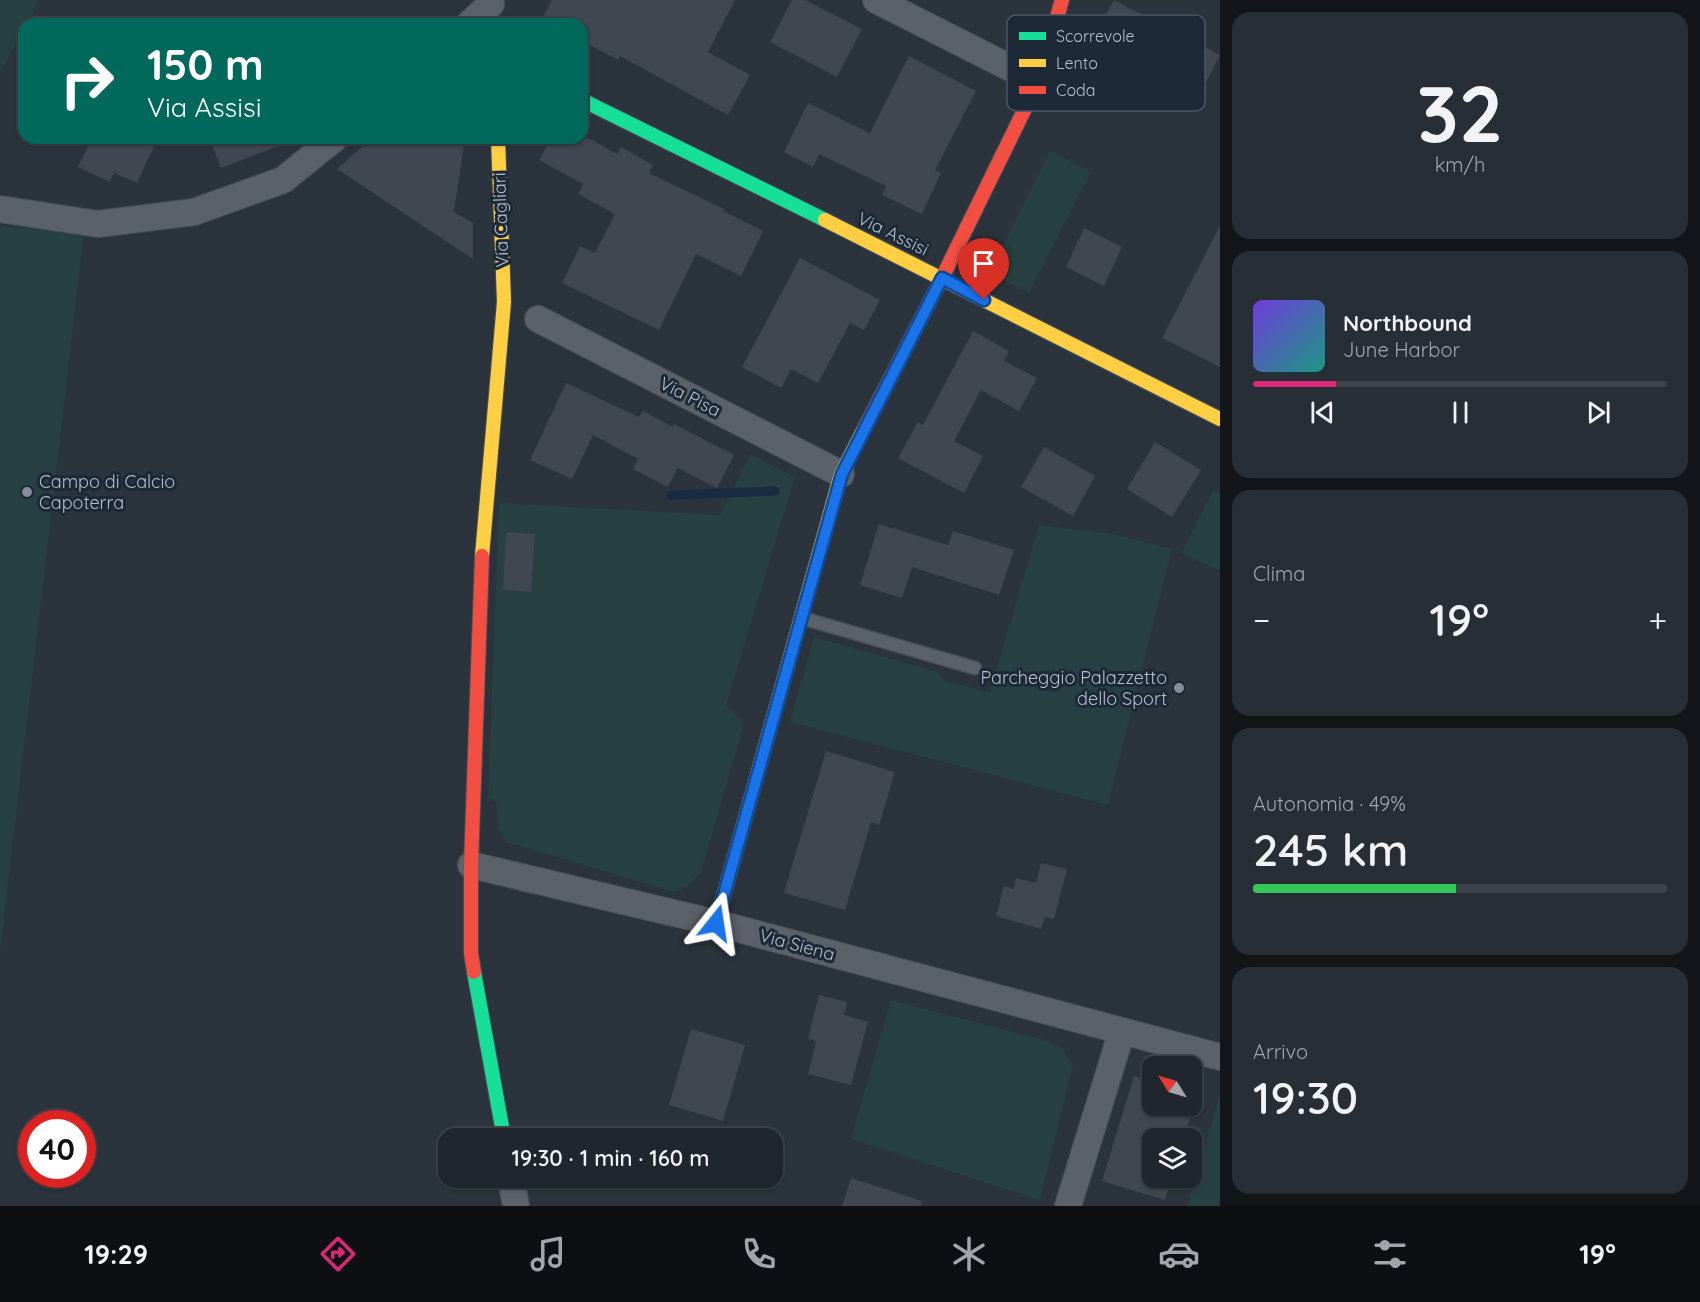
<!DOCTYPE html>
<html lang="it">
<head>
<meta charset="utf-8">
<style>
	body { margin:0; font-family:Quicksand,sans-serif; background:#282e35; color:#f1f3f6; height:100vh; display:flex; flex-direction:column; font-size:22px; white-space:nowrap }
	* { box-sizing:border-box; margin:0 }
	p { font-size:20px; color:#a2a5aa }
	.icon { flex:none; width:33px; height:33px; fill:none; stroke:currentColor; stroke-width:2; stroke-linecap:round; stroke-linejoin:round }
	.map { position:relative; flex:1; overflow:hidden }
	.sheet { display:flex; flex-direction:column; gap:12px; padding:12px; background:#121519; width:480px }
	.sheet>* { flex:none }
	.banner { position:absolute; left:18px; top:18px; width:570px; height:126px; border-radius:18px; box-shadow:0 2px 4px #0004,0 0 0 2px #3d4349; background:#00695c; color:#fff; overflow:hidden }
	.needle { width:39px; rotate:307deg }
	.fabs { position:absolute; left:1142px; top:1056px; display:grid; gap:12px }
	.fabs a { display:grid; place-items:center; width:60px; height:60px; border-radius:12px; background:#20262d; box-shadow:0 2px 4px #0004,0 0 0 2px #3d4349; font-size:30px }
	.speed { position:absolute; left:18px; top:1110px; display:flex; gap:12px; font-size:30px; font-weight:700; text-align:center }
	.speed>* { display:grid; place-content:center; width:78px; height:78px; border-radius:50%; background:#20262d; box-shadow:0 2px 4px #0004,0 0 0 2px #3d4349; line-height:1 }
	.speed .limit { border:9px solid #d22; background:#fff; color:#111 }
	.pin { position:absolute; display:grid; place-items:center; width:51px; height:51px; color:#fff; margin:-62px -26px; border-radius:50% 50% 50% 0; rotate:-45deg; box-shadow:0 0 6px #0007 }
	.pin .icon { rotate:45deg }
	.me { position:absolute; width:66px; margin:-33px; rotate:15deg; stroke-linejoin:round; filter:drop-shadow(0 0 4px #0008) }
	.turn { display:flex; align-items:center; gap:21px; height:126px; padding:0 30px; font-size:27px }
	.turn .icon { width:78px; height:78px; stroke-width:2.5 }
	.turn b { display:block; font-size:42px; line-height:51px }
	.big { font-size:45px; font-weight:600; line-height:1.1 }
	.sheet .card { flex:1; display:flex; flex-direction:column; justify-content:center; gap:9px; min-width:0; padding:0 21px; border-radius:18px; background:#282e35 }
	.sheet .dial { align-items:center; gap:0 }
	.dial b { font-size:78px; line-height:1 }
	.song { display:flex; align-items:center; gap:18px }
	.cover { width:72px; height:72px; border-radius:9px; background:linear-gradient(135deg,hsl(260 70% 55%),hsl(170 70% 35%)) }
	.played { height:6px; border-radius:3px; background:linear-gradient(90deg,#db2777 20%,#3d4349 20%) }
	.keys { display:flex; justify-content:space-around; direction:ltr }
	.heat { display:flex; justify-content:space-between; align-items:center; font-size:33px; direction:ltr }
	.charge { height:9px; border-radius:4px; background:linear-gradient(90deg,#34c759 49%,#3d4349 0) }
	.trip { position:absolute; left:438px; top:1128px; width:345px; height:60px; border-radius:18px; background:#20262d; box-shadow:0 2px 4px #0004,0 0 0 2px #3d4349; font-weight:600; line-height:60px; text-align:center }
	.menu { display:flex; height:96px; justify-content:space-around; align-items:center; background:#0d0f12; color:#a2a5aa }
	.menu .icon { width:42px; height:42px }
	.menu .selected { color:#db2777 }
	.menu b { font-size:27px; color:#f1f3f6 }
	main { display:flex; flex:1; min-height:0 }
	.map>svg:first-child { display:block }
	.green { fill:#274042 }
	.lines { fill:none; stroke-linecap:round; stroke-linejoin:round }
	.stream { stroke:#182b41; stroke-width:9 }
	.building { fill:#404750 }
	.lane-casing { stroke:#494f58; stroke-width:15 }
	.street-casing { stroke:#494f58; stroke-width:28 }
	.fast-casing { stroke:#494f58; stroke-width:16 }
	.slow-casing { stroke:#494f58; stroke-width:16 }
	.jam-casing { stroke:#494f58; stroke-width:16 }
	.lane { stroke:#5b6169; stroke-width:12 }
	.street { stroke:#5b6169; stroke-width:26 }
	.fast { stroke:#16e098; stroke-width:14 }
	.slow { stroke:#ffcf43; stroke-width:14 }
	.jam { stroke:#f24e42; stroke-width:14 }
	.route-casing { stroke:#114b97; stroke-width:15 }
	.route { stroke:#1a73e8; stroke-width:10 }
	.poi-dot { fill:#858e9a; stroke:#1d2937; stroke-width:2 }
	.labels { text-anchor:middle; stroke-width:6; stroke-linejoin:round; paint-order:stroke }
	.street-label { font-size:18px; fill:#b5bfcc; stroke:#1d2937 }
	.poi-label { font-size:18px; fill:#b5bfcc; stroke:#1d2937; text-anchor:start }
	.key { fill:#1d2937; stroke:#4b5664; stroke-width:1.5 }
	.key-label { font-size:16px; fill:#b5bfcc }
</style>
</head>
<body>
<main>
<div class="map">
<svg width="1220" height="1206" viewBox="0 0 1220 1206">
	<rect width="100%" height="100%" fill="#2b333c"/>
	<path class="green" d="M0 0H40L27 24H24V29L0 72Z
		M1050 151 1091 172 1029 293 969 263 982 238 1002 247Z
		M0 226 84 233 0 953Z
		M750 454 795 477 726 705 744 724 701 872 688 886 674 892 506 842 498 828 497 803 488 798 499 503 720 515Z
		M1213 490 1220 494V571L1181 553Z
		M1039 525 1114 534 1172 549 1108 805 790 722 814 637 938 672 944 681 990 692Z
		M891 1000 1048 1041 1064 1051 1073 1065 1040 1200 851 1139Z
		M1220 1094V1206H1187Z"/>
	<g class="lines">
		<path class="stream" d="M671 495 775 491"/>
	</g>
	<path class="building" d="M552 0H735L708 52 750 75 728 115 620 56 618 60 582 41V24H539Z
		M792 0H805L862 29 837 77 770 42Z
		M1114 0 1220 55 1196 101 1166 85 1172 73 1119 46 1115 53 1092 41Z
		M909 56 976 91 935 170 941 173 922 214 882 195 886 186 819 154 813 167 784 152 808 103 870 133Z
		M92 138H158L137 183 114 173 110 182 78 167Z
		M209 138H293L294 140 221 168Z
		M372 138H465L454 212 473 223V259L337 169Z
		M551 138H588L617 154 621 147 653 165 649 173 724 209 723 211 763 231 741 276 696 254 659 330 562 283 580 246 595 253 615 214 578 194 583 184 539 160Z
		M1220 226V367L1162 338Z
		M1084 228 1122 247 1104 286 1066 267Z
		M800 258 880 300 864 330 850 323 818 383 791 369 781 388 742 367Z
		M973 331 1009 351 1004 361 1037 378 1019 411 981 390 954 441 983 456 964 493 898 458 918 422 923 425Z
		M566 383 639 417 643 411 673 427 674 424 734 455 717 488 678 468 668 487 633 469 638 459 593 435 572 479 530 460Z
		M1155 442 1201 470 1172 517 1127 489Z
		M1044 447 1095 476 1073 516 1021 487Z
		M879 524 948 545 953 531 1014 550 999 595 912 567 902 598 860 585Z
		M506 532 535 534 531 592 503 590Z
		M826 751 895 772 879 825 871 822 845 910 784 893Z
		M1041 863 1067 869 1054 919 1045 917 1041 929 996 916 1004 886 1014 889 1016 878 1036 883Z
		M819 995 847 1002 844 1015 868 1022 851 1085 808 1074 816 1041 808 1039Z
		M691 1029 745 1045 723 1121 669 1105Z
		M1134 1076 1152 1082V1106H1191V1094L1197 1096 1184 1138H1152V1178H1172L1165 1200 1102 1181Z
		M851 1178 922 1201 921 1206H842Z"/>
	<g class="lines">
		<g class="lane-casing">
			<path id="lane" d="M802 618 975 668"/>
		</g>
		<g class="street-casing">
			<path id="street" d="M876 0 1038 82
				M469 24 491 4
				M0 209 98 224 194 212 283 180 335 138
				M538 319 841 474
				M471 865 716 923 1220 1057
				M511 1178 516 1206
				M1068 1206 1122 1031"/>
		</g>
		<g class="fast-casing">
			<path id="fast" d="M582 100 825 220
				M474 972 504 1138"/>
		</g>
		<g class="slow-casing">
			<path id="slow" d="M825 220 1220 419
				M482 556 504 302 498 138
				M716 923 841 474 863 431"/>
		</g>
		<g class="jam-casing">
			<path id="jam" d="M863 431 942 278 1038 82 1062 0
				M474 972 471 953V865L482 556"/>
		</g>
		<use href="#lane" class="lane"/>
		<use href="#street" class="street"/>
		<use href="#fast" class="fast"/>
		<use href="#slow" class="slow"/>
		<use href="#jam" class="jam"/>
	</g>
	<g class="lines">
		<g class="route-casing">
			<path id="route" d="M716 923 842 474 942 278 984 300"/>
		</g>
		<use href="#route" class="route"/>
	</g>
	<g class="poi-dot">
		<circle cx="27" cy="492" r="6"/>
		<circle cx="1179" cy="688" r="6"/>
	</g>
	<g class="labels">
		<g class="street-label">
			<text transform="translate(501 220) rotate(-92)" y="6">Via Cagliari</text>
			<text transform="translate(893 234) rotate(26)" y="6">Via Assisi</text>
			<text transform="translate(690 397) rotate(27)" y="6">Via Pisa</text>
			<text transform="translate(797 945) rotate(15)" y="6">Via Siena</text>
		</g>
		<g class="poi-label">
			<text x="39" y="488">Campo di Calcio<tspan x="39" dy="21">Capoterra</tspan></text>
			<text x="1167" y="684" text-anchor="end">Parcheggio Palazzetto<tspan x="1167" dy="21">dello Sport</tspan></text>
		</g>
	</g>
	<rect x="1007" y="15" width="198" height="96" rx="9" class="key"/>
	<rect x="1019" y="32" width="27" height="8" fill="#16e098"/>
	<rect x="1019" y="59" width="27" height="8" fill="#ffcf43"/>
	<rect x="1019" y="86" width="27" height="8" fill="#f24e42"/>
	<g class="key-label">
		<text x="1056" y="42">Scorrevole</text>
		<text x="1056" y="69">Lento</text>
		<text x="1056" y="96">Coda</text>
	</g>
</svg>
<div class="fabs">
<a><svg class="needle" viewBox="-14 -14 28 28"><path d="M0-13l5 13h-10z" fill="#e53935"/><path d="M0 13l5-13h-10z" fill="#a2a5aa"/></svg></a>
<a><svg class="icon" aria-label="layers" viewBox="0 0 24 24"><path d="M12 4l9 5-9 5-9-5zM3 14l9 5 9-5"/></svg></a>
</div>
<div class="speed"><div class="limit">40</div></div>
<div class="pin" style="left:984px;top:300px;background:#d93025"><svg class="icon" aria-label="arrive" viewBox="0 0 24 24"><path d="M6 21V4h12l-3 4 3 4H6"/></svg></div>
<svg class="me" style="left:716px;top:923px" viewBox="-20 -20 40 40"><path d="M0-17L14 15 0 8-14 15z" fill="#1a73e8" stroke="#fff" stroke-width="4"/></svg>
<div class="trip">19:30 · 1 min · 160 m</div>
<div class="banner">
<div class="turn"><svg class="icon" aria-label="right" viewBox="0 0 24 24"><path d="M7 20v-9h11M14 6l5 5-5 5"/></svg><div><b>150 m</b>Via Assisi</div></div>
</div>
</div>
<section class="sheet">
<div class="card dial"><b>32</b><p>km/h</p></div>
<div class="card">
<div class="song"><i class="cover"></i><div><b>Northbound</b><p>June Harbor</p></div></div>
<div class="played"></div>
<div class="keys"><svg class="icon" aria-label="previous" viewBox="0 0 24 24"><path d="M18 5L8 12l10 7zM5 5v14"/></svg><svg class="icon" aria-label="pause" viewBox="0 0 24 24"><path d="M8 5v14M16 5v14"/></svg><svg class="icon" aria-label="next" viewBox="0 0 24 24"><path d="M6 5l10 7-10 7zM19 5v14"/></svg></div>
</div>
<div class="card"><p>Clima</p>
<div class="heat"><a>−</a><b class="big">19°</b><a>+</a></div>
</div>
<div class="card"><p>Autonomia · 49%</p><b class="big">245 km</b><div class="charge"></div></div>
<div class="card"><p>Arrivo</p><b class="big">19:30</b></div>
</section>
</main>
<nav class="menu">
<b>19:29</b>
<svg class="icon selected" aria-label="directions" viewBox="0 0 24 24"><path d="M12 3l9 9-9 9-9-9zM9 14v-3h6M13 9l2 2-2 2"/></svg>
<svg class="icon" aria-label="music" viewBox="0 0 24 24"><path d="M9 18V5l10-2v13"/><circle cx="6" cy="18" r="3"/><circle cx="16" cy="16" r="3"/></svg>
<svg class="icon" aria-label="phone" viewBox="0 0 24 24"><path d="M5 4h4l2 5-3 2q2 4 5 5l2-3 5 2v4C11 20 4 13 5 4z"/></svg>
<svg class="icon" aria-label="climate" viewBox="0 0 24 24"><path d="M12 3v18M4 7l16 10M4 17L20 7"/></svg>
<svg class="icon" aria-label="car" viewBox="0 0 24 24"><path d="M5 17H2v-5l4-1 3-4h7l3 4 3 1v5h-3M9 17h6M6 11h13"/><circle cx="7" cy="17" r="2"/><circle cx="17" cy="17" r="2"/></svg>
<svg class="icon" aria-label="filters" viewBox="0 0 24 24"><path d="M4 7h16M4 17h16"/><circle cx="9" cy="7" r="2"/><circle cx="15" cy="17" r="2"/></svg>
<b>19°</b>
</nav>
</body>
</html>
